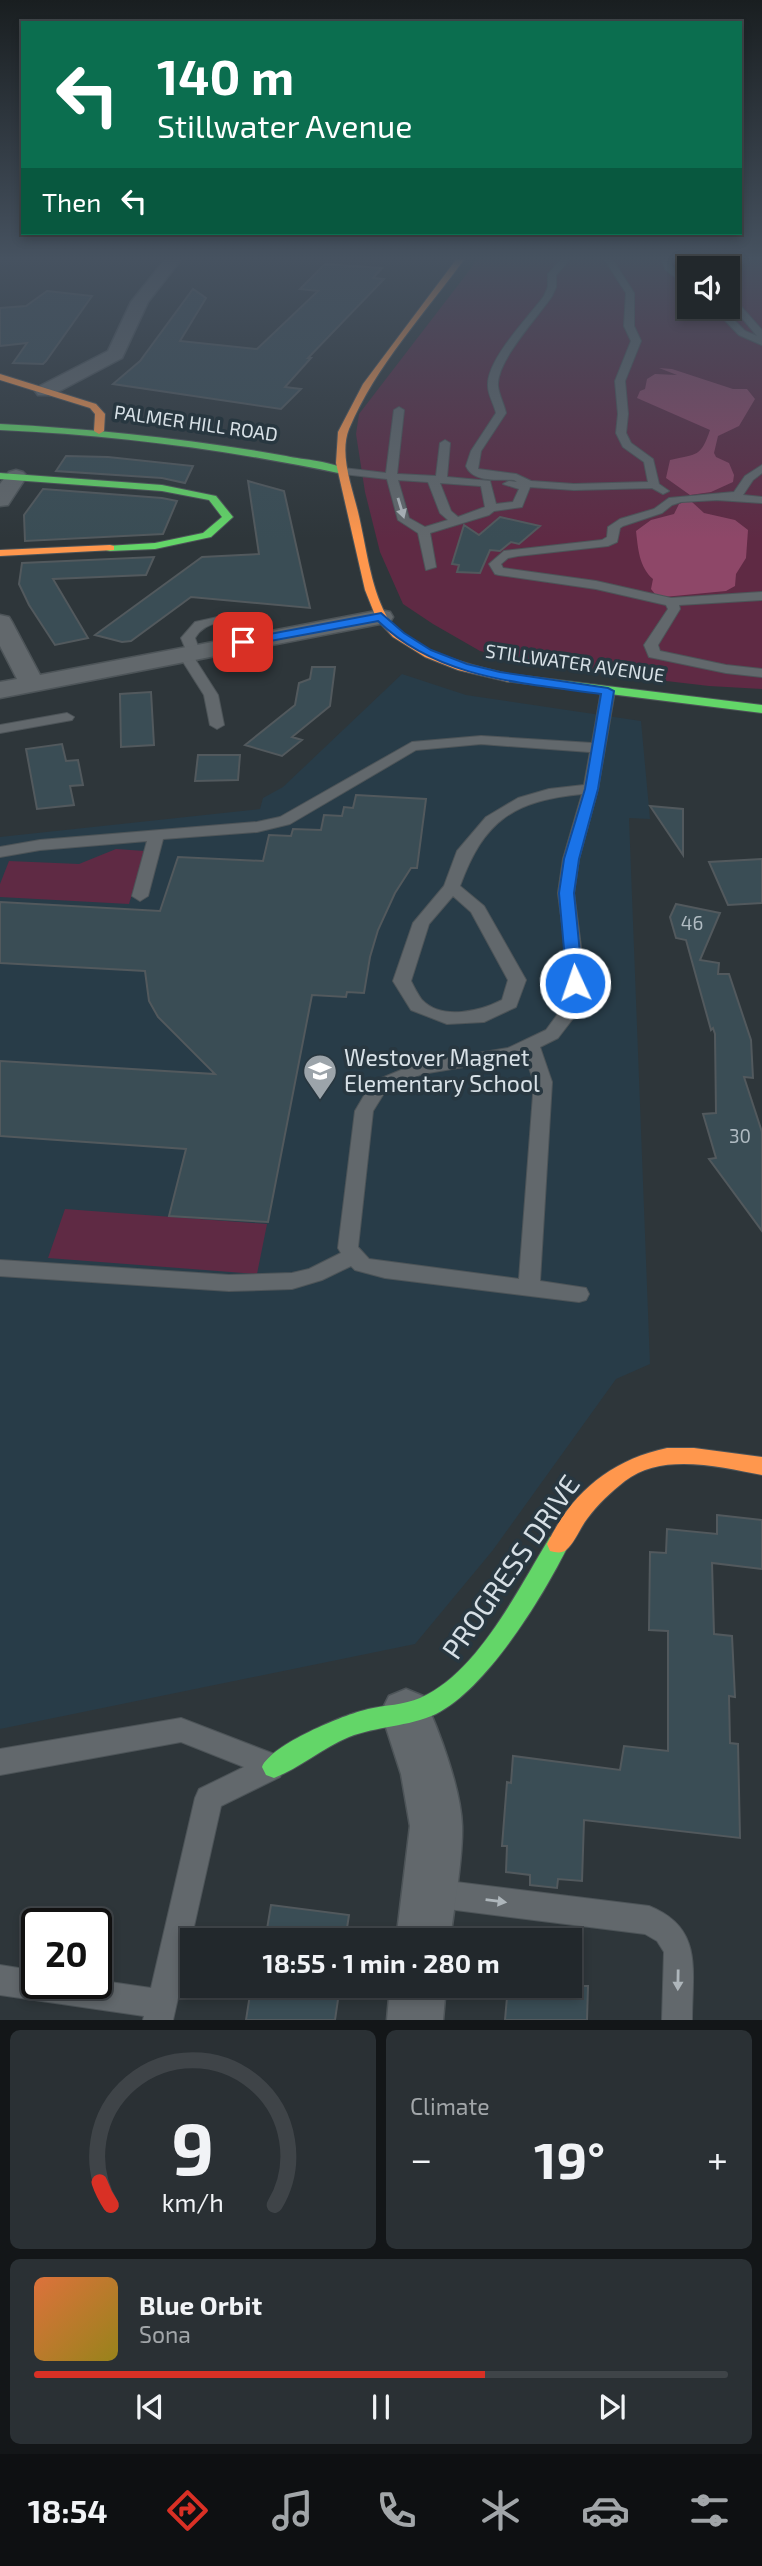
<!DOCTYPE html>
<html lang="en">
<head>
<meta charset="utf-8">
<style>
	body { margin:0; font-family:"Exo 2",sans-serif; background:#2a3034; color:#f1f3f6; height:100vh; display:flex; flex-direction:column; font-size:26px; white-space:nowrap }
	* { box-sizing:border-box; margin:0 }
	p { font-size:23px; color:#a2a6a9 }
	.icon { flex:none; width:38px; height:38px; fill:none; stroke:currentColor; stroke-width:2; stroke-linecap:round; stroke-linejoin:round }
	.map { position:relative; height:2020px; overflow:hidden }
	.sheet { display:flex; flex-direction:column; gap:10px; padding:10px; background:#131618; flex:1 }
	.sheet>* { flex:none }
	.banner { position:absolute; left:21px; top:21px; width:721px; height:214px; border-radius:0px; box-shadow:0 4px 10px #0003,0 0 0 2px #3f4448; background:#0b6e4f; color:#fff; overflow:hidden }
	.tools { position:absolute; left:677px; top:256px; display:grid; gap:14px }
	.tools a { display:grid; place-items:center; width:63px; height:63px; border-radius:0px; background:#22282c; box-shadow:0 4px 10px #0003,0 0 0 2px #3f4448; font-size:35px }
	.speed { position:absolute; left:21px; top:1908px; display:flex; gap:14px; font-size:35px; font-weight:700; text-align:center }
	.speed>* { display:grid; place-content:center; width:91px; height:91px; border-radius:50%; background:#22282c; box-shadow:0 4px 10px #0003,0 0 0 2px #3f4448; line-height:1 }
	.speed .limit { border:4px solid #111; border-radius:10px; background:#fff; color:#111 }
	.pin { position:absolute; display:grid; place-items:center; width:60px; height:60px; color:#fff; margin:-30px; border-radius:14px; box-shadow:0 4px 10px #0006 }
	.me { position:absolute; width:77px; margin:-38px; rotate:357deg; stroke-linejoin:round; filter:drop-shadow(0 0 5px #0008) }
	.turn { display:flex; align-items:center; gap:24px; height:147px; padding:0 21px; font-size:32px }
	.turn .icon { width:91px; height:91px; stroke-width:2.5 }
	.turn b { display:block; font-size:49px; line-height:60px }
	.then { display:flex; align-items:center; height:66px; padding:0 21px; background:#0003; gap:14px; font-size:26px }
	.big { font-size:52px; font-weight:700; line-height:1.1 }
	.sheet .card { flex:1; display:flex; flex-direction:column; justify-content:center; gap:10px; min-width:0; padding:0 24px; border-radius:10px; background:#2a3034 }
	.sheet .dial { align-items:center; gap:0 }
	.dial svg { height:182px; overflow:visible; fill:none; stroke:#3f4448; stroke-width:7; stroke-linecap:round; text-anchor:middle }
	.dial text { fill:#f1f3f6; stroke:none }
	.song { display:flex; align-items:center; gap:21px }
	.cover { width:84px; height:84px; border-radius:10px; background:linear-gradient(135deg,hsl(20 70% 55%),hsl(50 70% 35%)) }
	.played { height:7px; border-radius:4px; background:linear-gradient(90deg,#d93025 65%,#3f4448 65%) }
	.keys { display:flex; justify-content:space-around; direction:ltr }
	.heat { display:flex; justify-content:space-between; align-items:center; font-size:38px; direction:ltr }
	.sheet .tiles { flex:1; display:grid; gap:10px; grid-template-columns:1fr 1fr }
	.card:last-child { grid-column:span 2 }
	.trip { position:absolute; left:180px; top:1928px; width:402px; height:70px; border-radius:0px; background:#22282c; box-shadow:0 4px 10px #0003,0 0 0 2px #3f4448; font-weight:700; line-height:70px; text-align:center }
	.dock { display:flex; height:112px; justify-content:space-around; align-items:center; background:#0e1012; color:#a2a6a9 }
	.dock .icon { width:49px; height:49px }
	.dock .on { color:#d93025 }
	.dock b { font-size:32px; color:#f1f3f6 }
	.map>svg:first-child { display:block }
	.built { fill:#283c48 }
	.green { fill:#5f2a44; fill-rule:evenodd }
	.water { fill:#8e4768 }
	.building { fill:#3a4d55; stroke:#52595d; stroke-width:2 }
	.lines { fill:none; stroke-linecap:round; stroke-linejoin:round }
	.lane-casing { stroke:#4d5458; stroke-width:2 }
	.street-casing { stroke:#4d5458; stroke-width:3 }
	.fast-casing { stroke:#4d5458; stroke-width:2 }
	.slow-casing { stroke:#4d5458; stroke-width:2 }
	.lane { fill:#62686c; fill-rule:evenodd }
	.street { fill:#62686c; fill-rule:evenodd }
	.fast { fill:#63d668; fill-rule:evenodd }
	.slow { fill:#ff974d; fill-rule:evenodd }
	.oneway { fill:#aeb6bb }
	.route { fill:#1a73e8; stroke:#114b97; stroke-width:2 }
	.labels { text-anchor:middle; stroke-width:7; stroke-linejoin:round; paint-order:stroke }
	.far-street-label { font-size:19px; fill:#d7e0e6; stroke:#283740 }
	.number-label { font-size:19px; fill:#b0bbc2 }
	.poi-label { font-size:23px; fill:#d7e0e6; stroke:#283740; text-anchor:start }
	.near-street-label { font-size:28px; fill:#d7e0e6; stroke:#283740 }
</style>
</head>
<body>
<div class="map">
<svg width="762" height="2020" viewBox="0 0 762 2020">
	<rect width="100%" height="100%" fill="#2e363a"/>
	<path class="built" d="M402 674 466 695 641 721 650 819 629 818 650 1364 616 1379 493 1550 415 1644 0 1729V837L260 809 263 798 283 787Z"/>
	<path class="green" d="M477 257H762V689L709 686 581 671 536 663 480 651 433 624 403 604 380 552 365 492 356 434 359 414 472 267ZM690 268H728V306H690Z
		M116 849 145 851 129 904 0 897V884L9 861 79 864Z
		M65 1209 267 1224 257 1274 48 1258Z"/>
	<path class="water" d="M659 368 672 369 733 389H747L755 399 739 426 718 436 714 453 716 457 729 463 734 475 733 482 711 492 690 495 666 478 670 460C697 454 701 457 710 430L637 398 640 391 645 389 647 379 655 374 677 375Z
		M684 502H692L704 513 735 520 748 530 746 558 736 574 735 586 726 591 664 597 655 594 651 589 653 579C639 567 638 548 636 531L651 520 674 514 679 504Z"/>
	<path class="building" d="M325 264 382 268 373 278 384 279 308 358H311L285 387 301 389 281 409 113 384 140 361 193 289 206 298 180 341 257 349 318 291 300 289Z
		M47 291 92 296 46 361 43 364 13 363 27 343 0 346V308L26 306Z
		M66 456 108 457 193 466 185 483 162 478 56 471Z
		M248 481 284 491 310 608 191 597 131 641 122 642 95 635 202 557 259 554Z
		M43 489 162 498 177 501 163 534 25 541 24 515Z
		M500 517 540 526 519 544 511 542 500 551 490 550 480 573 457 572 459 565 452 564 464 525 479 535Z
		M154 557 146 575 53 579 88 638 55 645 29 605 19 584 22 563Z
		M312 667H335L330 706 292 737 302 740 282 756 245 745 295 705 299 683 310 679Z
		M151 692 154 745 121 747 120 694Z
		M62 744 66 761 78 760 83 785 70 786 74 805 37 809 26 749Z
		M198 755H240L238 780 195 781Z
		M356 795 426 799 417 868H411L395 893 378 930 370 957 364 993 347 992 346 997 312 995 268 1222 169 1216 186 1149 0 1136V1061L215 1074 158 1017 149 1001 145 971 0 963V902L160 911 178 857 263 861 269 835 291 836 293 829 321 830 324 815 342 816 344 807 353 808Z
		M650 806 683 809V855Z
		M762 859V903L728 905 709 862Z
		M676 904 720 913 700 960 719 963 718 974H729L751 1040 753 1078 744 1077 762 1132V1231L709 1159 716 1158 703 1114 716 1113 715 1034 713 1028 711 1030 686 940 676 938 670 917Z
		M717 1515 762 1520V1569L712 1563 714 1634 732 1636 735 1697 729 1696 730 1743 738 1744 740 1838 584 1820 582 1881 558 1879 557 1888 530 1885V1875L506 1872 507 1846H502L507 1782 511 1783 513 1756 620 1770 624 1746 668 1751V1631L649 1630 650 1552 666 1553 667 1529 717 1534Z
		M271 1905 349 1915 345 1941H265Z
		M256 1986H340L335 2020H246L251 1988 256 1989Z
		M508 1986H588L587 2020H505Z"/>
	<g class="lines">
		<g class="lane-casing">
			<path id="lane" d="M564 257H572L556 275V287L552 296C538 317 496 361 498 386 499 395 504 404 506 413L481 451 478 469 516 474 531 481 574 484 648 482 644 462 623 447 616 433 618 414 615 381 631 341 624 326 626 293 603 257H611L634 293V326L641 341 625 381 628 414 626 433 631 443 653 459 659 484 669 491 663 494 652 488 574 490 530 487 522 507 494 511 489 515 430 533 436 567 426 570 418 533 398 520 387 479 343 474 338 471 343 468 386 473 394 410 399 407 404 410 397 474 436 476 440 443 445 440 450 443 447 477 490 481 496 504 513 502 519 489 503 484 509 481 517 482 514 480C498 479 473 483 466 466L471 451 496 413C494 404 488 395 488 386 486 360 529 317 544 296L548 287V274ZM398 480 428 482 440 513 448 520 425 527 409 518ZM440 483 481 486 485 507 458 517 451 511Z
				M661 257H669L672 266 690 281V289L665 269Z
				M698 257H706L717 268H708Z
				M728 292 762 330V345L739 335 711 306H720L745 331 757 336 728 301Z
				M762 465V473L753 480 743 495 762 497V503L717 500 681 502 672 505 662 513 623 526 620 528 617 542 608 546 518 556 508 558 501 564 503 568 596 581 671 598 762 592V600L679 605 680 609 658 645 660 651 726 665 762 669V677L726 673 649 657 644 645 668 609 666 605 596 589 499 575 495 574 489 564 504 551 602 540 607 537 608 527 620 519 654 509 669 498 734 492 745 476Z
				M227 615 260 623 274 638 267 642C259 639 257 633 250 628 233 618 205 620 195 638L200 652 193 656 218 695 224 725 217 729 210 725 204 695 178 654 186 650 181 638 195 622Z
				M608 687 615 691 598 789 579 859 574 893 583 962 584 1004 558 1038 540 1047 552 1082 540 1281 586 1288 589 1294 586 1300 579 1302 385 1278 355 1270 351 1266 322 1280 292 1289 229 1291 0 1276V1260L229 1275 292 1273 309 1269 341 1253 338 1248 355 1111 372 1082 418 1063 508 1048 546 1030 566 1003 567 962 558 893 563 859 582 794C513 801 484 820 460 886L484 906 526 980 516 1007 484 1022 447 1024 411 1010 393 981 413 923 444 886 457 851 486 817 518 798 549 789 584 785 590 752 481 744 416 750 290 824 257 832 163 839 148 896 140 901 132 896 147 841 40 850 0 857V847L40 840 257 822 280 817 412 742 481 736 592 743 601 691ZM453 896 471 912 508 980 502 1000C481 1011 442 1021 422 1000 418 995 414 987 411 981L429 924ZM524 1054 534 1082 519 1279 369 1259 358 1247 373 1111 386 1090 422 1074 512 1059Z
				M67 713 74 717 72 720 0 733V725Z
				M181 1718 277 1755 284 1768 280 1777 221 1806 173 2020H143L144 2016 0 1995V1965L37 1971V1983H96V1980L151 1988 195 1798 199 1789 244 1767 181 1742 0 1775V1749Z
				M432 1879 649 1906C704 1928 692 1970 692 2020H662L664 1952 657 1941 645 1934 432 1907 422 1903 418 1893 422 1883Z"/>
		</g>
		<g class="street-casing">
			<path id="street" d="M167 257H183L148 302 122 358 52 395H38L35 391 38 387 108 351 131 302Z
				M16 470 23 472 27 476 8 505 0 506V484L9 472Z
				M381 610 390 612 393 617 390 622 0 698V682L17 679 0 646V615L9 617 12 622 40 675Z
				M406 1689 423 1696C439 1730 461 1789 462 1826 463 1859 454 1907 450 1941H396L410 1826 401 1774 381 1712 389 1696Z
				M390 1986H446L443 2020H387Z"/>
		</g>
		<g class="fast-casing">
			<path id="fast" d="M0 424C96 429 191 439 286 456 304 460 333 461 348 471L343 474C229 450 116 435 0 430Z
				M0 473 162 485 216 496 233 517 211 537 155 549 110 551 106 550V546L155 543 203 533 222 517 209 500 162 491 0 479Z
				M509 674 762 705V713L505 681 503 678Z
				M558 1535 566 1537 569 1544C544 1595 487 1689 436 1714 408 1727 377 1726 349 1737 322 1748 300 1768 274 1778L266 1775 262 1767C272 1744 343 1715 368 1709 385 1705 404 1705 420 1698 478 1673 518 1589 550 1537Z"/>
		</g>
		<g class="slow-casing">
			<path id="slow" d="M458 257H466C426 312 376 365 349 429 339 454 352 487 358 512 366 545 370 585 386 615 405 651 477 667 513 675L515 678 509 682 458 670 425 657 393 637 377 620 365 590 336 463 338 432 363 384Z
				M0 374 96 404 105 414 104 431 99 434 94 431 95 414 90 408 0 380Z
				M110 545 114 546V550L0 556V550Z
				M667 1448H694L762 1457V1475C720 1467 662 1452 625 1481 611 1492 598 1504 587 1519 580 1528 574 1544 566 1550 561 1554 555 1552 550 1551L547 1544C572 1492 611 1460 667 1448Z"/>
		</g>
		<use href="#lane" class="lane"/>
		<use href="#street" class="street"/>
		<use href="#fast" class="fast"/>
		<use href="#slow" class="slow"/>
	</g>
	<defs><path id="oneway-solid" d="M-6-.8H1V-3.2L6.5 0L1 3.2V.8H-6Z" transform="scale(1.75)"/></defs>
	<g class="oneway">
		<use href="#oneway-solid" transform="translate(401 508) rotate(73)"/>
		<use href="#oneway-solid" transform="translate(496 1901) rotate(7)"/>
		<use href="#oneway-solid" transform="translate(678 1980) rotate(91)"/>
	</g>
	<linearGradient id="sky" x2="0" y2="1"><stop stop-color="#191e20"/><stop offset="0.48" stop-color="#465260"/><stop offset="1" stop-color="#465260" stop-opacity="0"/></linearGradient>
	<rect width="762" height="539" fill="url(#sky)"/>
	<path class="route" d="M381 613 404 633 431 650 467 664 500 672 608 688 614 691 598 789 579 859 574 893 583 983 581 986H570L567 983 559 893 564 859 585 789 601 694C523 683 438 679 378 621L243 646 237 642 243 639Z"/>
	<defs>
		<g id="school-pin" transform="scale(1.75)"><path d="M0 17L-7.5 6A9.5 9.5 0 1 1 7.5 6Z" fill="#9ca4aa" stroke="#283740"/><path d="M0-5L7-2L0 1L-7-2ZM-4 1L0 2.5L4 1V4Q0 6-4 4Z" fill="#fff"/></g>
	</defs>
	<g fill-rule="evenodd">
		<use href="#school-pin" x="320" y="1071"/>
	</g>
	<g class="labels">
		<g class="far-street-label">
			<text transform="translate(196 423) rotate(8)" y="7">PALMER HILL ROAD</text>
			<text transform="translate(575 663) rotate(8)" y="7">STILLWATER AVENUE</text>
		</g>
		<g class="number-label">
			<text x="692" y="930">46</text>
			<text x="740" y="1143">30</text>
		</g>
		<g class="poi-label">
			<text x="344" y="1066">Westover Magnet<tspan x="344" dy="26">Elementary School</tspan></text>
		</g>
		<g class="near-street-label">
			<text transform="translate(511 1567) rotate(-55)" y="10">PROGRESS DRIVE</text>
		</g>
	</g>
</svg>
<div class="tools">
<a><svg class="icon" aria-label="sound" viewBox="0 0 24 24"><path d="M4 9h4l5-4v14l-5-4H4zM17 9q2 3 0 6"/></svg></a>
</div>
<div class="speed"><div class="limit">20</div></div>
<div class="pin" style="left:243px;top:642px;background:#d93025"><svg class="icon" aria-label="arrive" viewBox="0 0 24 24"><path d="M6 21V4h12l-3 4 3 4H6"/></svg></div>
<svg class="me" style="left:575px;top:983px" viewBox="-20 -20 40 40"><circle r="17" fill="#1a73e8" stroke="#fff" stroke-width="3"/><path d="M0-11L8 9 0 5-8 9z" fill="#fff"/></svg>
<div class="trip">18:55 · 1 min · 280 m</div>
<div class="banner">
<div class="turn"><svg class="icon" aria-label="left" viewBox="0 0 24 24"><path d="M17 20v-9H6M10 6l-5 5 5 5"/></svg><div><b>140 m</b>Stillwater Avenue</div></div>
<div class="then">Then<svg class="icon" aria-label="left" viewBox="0 0 24 24"><path d="M17 20v-9H6M10 6l-5 5 5 5"/></svg></div>
</div>
</div>
<section class="sheet">
<div class="tiles">
<div class="card dial"><svg viewBox="0 0 100 80">
<path d="M14 69A42 42 0 1 1 86 69"/>
<path d="M14 69A42 42 0 0 1 9 59" stroke="#d93025"/>
<text x="50" y="56" font-size="32" font-weight="700">9</text>
<text x="50" y="72" font-size="11">km/h</text>
</svg></div>
<div class="card"><p>Climate</p>
<div class="heat"><a>−</a><b class="big">19°</b><a>+</a></div>
</div>
<div class="card">
<div class="song"><i class="cover"></i><div><b>Blue Orbit</b><p>Sona</p></div></div>
<div class="played"></div>
<div class="keys"><svg class="icon" aria-label="previous" viewBox="0 0 24 24"><path d="M18 5L8 12l10 7zM5 5v14"/></svg><svg class="icon" aria-label="pause" viewBox="0 0 24 24"><path d="M8 5v14M16 5v14"/></svg><svg class="icon" aria-label="next" viewBox="0 0 24 24"><path d="M6 5l10 7-10 7zM19 5v14"/></svg></div>
</div>
</div>
</section>
<nav class="dock">
<b>18:54</b>
<svg class="icon on" aria-label="directions" viewBox="0 0 24 24"><path d="M12 3l9 9-9 9-9-9zM9 14v-3h6M13 9l2 2-2 2"/></svg>
<svg class="icon" aria-label="music" viewBox="0 0 24 24"><path d="M9 18V5l10-2v13"/><circle cx="6" cy="18" r="3"/><circle cx="16" cy="16" r="3"/></svg>
<svg class="icon" aria-label="phone" viewBox="0 0 24 24"><path d="M5 4h4l2 5-3 2q2 4 5 5l2-3 5 2v4C11 20 4 13 5 4z"/></svg>
<svg class="icon" aria-label="climate" viewBox="0 0 24 24"><path d="M12 3v18M4 7l16 10M4 17L20 7"/></svg>
<svg class="icon" aria-label="car" viewBox="0 0 24 24"><path d="M5 17H2v-5l4-1 3-4h7l3 4 3 1v5h-3M9 17h6M6 11h13"/><circle cx="7" cy="17" r="2"/><circle cx="17" cy="17" r="2"/></svg>
<svg class="icon" aria-label="filters" viewBox="0 0 24 24"><path d="M4 7h16M4 17h16"/><circle cx="9" cy="7" r="2"/><circle cx="15" cy="17" r="2"/></svg>
</nav>
</body>
</html>
